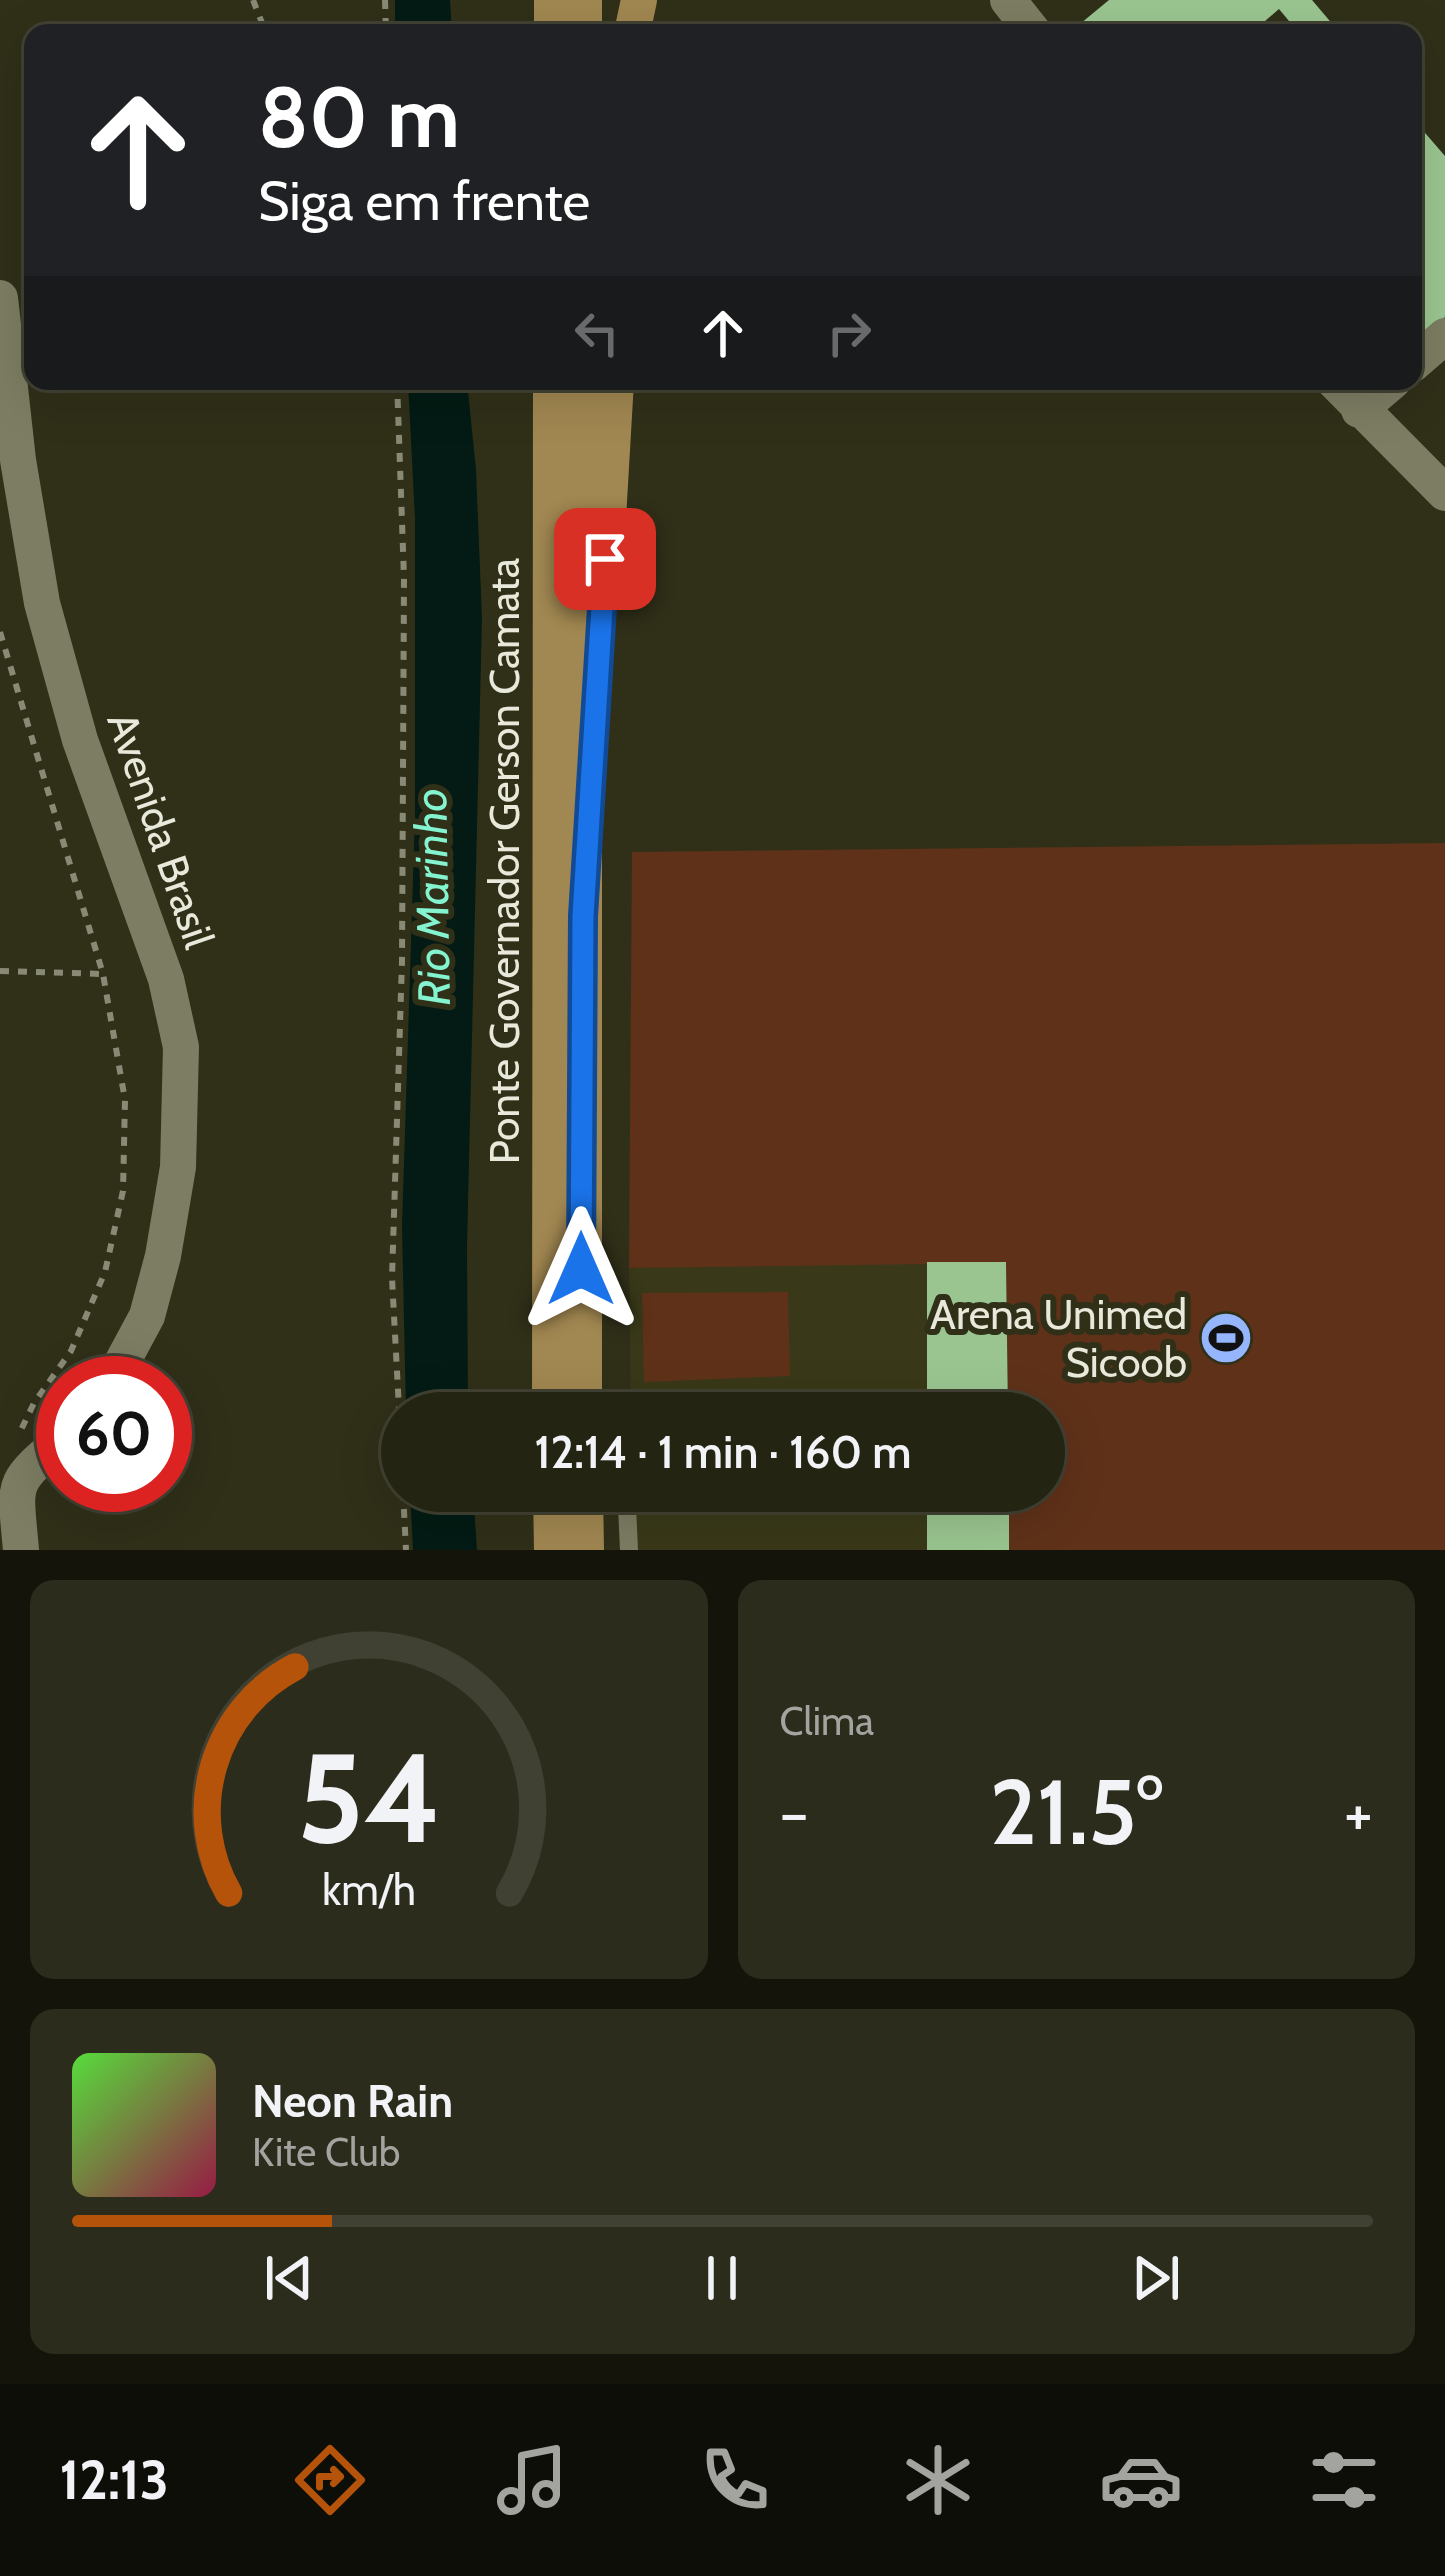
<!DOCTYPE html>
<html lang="pt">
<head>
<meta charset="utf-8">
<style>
	body { margin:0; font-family:Cabin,sans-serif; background:#2c2c1c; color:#f1f3f6; height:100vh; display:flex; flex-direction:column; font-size:45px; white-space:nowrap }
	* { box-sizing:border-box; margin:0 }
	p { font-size:39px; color:#a3a4a0 }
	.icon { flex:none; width:66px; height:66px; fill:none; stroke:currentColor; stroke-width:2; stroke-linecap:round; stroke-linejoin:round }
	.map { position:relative; height:1550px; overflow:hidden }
	.details { display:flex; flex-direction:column; gap:30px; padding:30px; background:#14140a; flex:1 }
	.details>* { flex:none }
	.guide { position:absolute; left:24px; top:24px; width:1398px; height:366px; border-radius:24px; box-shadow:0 12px 48px #0002,0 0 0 3px #414133; background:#202124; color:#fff; overflow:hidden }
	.speed { position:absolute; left:36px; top:1356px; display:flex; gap:24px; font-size:60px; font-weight:700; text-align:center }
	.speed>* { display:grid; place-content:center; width:156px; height:156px; border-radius:50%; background:#242413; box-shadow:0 12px 48px #0002,0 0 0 3px #414133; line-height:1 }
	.speed .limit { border:18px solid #d22; background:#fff; color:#111 }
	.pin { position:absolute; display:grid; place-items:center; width:102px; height:102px; color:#fff; margin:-51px; border-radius:24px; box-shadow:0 6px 18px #0006 }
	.me { position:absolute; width:132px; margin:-66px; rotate:0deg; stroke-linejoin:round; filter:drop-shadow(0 0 9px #0008) }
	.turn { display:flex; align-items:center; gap:42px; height:252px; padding:0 36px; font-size:54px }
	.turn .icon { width:156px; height:156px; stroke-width:2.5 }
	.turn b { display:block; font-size:84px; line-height:102px }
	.lanes { display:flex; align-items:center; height:114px; padding:0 36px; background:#0003; justify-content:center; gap:60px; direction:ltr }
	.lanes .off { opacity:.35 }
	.big { font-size:90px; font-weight:600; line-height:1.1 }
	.details .widget { flex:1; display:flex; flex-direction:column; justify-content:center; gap:18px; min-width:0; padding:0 42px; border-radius:24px; background:#2c2c1c }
	.details .dial { align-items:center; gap:0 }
	.dial svg { height:312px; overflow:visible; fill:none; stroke:#414133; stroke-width:7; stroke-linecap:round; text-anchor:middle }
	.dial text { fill:#f1f3f6; stroke:none }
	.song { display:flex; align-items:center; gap:36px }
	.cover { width:144px; height:144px; border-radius:18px; background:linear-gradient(135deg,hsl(110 70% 55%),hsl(340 70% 35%)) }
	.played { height:12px; border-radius:6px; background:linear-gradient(90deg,#b45309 20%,#414133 20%) }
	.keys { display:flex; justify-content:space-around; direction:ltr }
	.heat { display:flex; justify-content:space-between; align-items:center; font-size:66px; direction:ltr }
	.details .tiles { flex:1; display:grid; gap:30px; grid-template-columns:1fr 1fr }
	.widget:last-child { grid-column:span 2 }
	.trip { position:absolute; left:381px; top:1392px; width:684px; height:120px; border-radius:60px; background:#242413; box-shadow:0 12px 48px #0002,0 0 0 3px #414133; font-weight:600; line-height:120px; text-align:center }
	.tabs { display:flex; height:192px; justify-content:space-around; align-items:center; background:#0e0e08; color:#a3a4a0 }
	.tabs .icon { width:84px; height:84px }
	.tabs .active { color:#b45309 }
	.tabs b { font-size:54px; color:#f1f3f6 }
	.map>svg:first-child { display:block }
	.built { fill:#393919 }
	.green { fill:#5f3119 }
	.water { fill:#031b14 }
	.building { fill:#9ac590 }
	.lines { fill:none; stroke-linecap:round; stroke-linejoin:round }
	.path { stroke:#898a76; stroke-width:6; stroke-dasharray:9 9; stroke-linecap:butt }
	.service { stroke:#7c7d62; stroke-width:18 }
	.minor { stroke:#7c7d62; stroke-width:36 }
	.primary { stroke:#a18751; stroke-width:36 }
	.route-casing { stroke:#114b97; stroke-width:30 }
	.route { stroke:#1a73e8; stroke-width:21 }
	.labels { text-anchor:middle; stroke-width:12; stroke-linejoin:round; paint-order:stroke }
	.street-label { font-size:42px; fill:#e8e9da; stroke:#303019 }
	.poi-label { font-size:42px; fill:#e8e9da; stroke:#303019; text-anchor:end }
	.water-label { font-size:45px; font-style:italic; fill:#84f4d0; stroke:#303019 }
</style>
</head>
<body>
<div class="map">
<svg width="1445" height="1550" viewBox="0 0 1445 1550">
	<rect width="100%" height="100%" fill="#303019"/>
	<path class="built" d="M927 1262H1006L1008 1413H631L629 1268Z
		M632 1491H1009V1550H632Z"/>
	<path class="green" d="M1445 843V1550H1009V1491H1044V1413H1008L1006 1263 629 1268 632 852Z
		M788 1292 790 1376 644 1382 642 1293Z"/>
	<path class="water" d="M395 0H450L452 33H395Z
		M408 381H467L476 470 482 618 467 1246 468 1413H406L402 1226 415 815V519Z
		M410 1491H473L477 1550H413Z"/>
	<path class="building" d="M1109 0H1312L1340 33H1299L1279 9 1251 33H1069Z
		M1413 119 1445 156V317L1413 343Z
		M927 1262H1006L1008 1413H927Z
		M927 1491H1009V1550H927Z"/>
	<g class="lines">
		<path class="path" d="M253 0 266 33
			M385 0 386 33
			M397 381 404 578 402 961 392 1278 402 1465
			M0 632 103 974 125 1100 123 1191 105 1272 71 1351 34 1403 20 1432
			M0 971 103 974
			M403 1491 406 1550"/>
		<path class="service" d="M629 1550 627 1506 634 1491"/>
		<path class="minor" d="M1008 0 1034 33
			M0 298 18 460 42 603 80 740 166 979 181 1047 178 1167 163 1256 147 1316 111 1383
			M1413 364 1445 336
			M1334 381 1445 493
			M1359 410 1393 381
			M21 1550C15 1480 9 1486 63 1439"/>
		<path class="primary" d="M552 33V0
			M584 33V0
			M632 33 639 0
			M584 381V1413
			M606 553 616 381
			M550 1413 551 381
			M551 1491 552 1550
			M585 1491 586 1550"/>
	</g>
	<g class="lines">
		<g class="route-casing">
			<path id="route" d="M581 1269 583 916 605 559"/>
		</g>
		<use href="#route" class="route"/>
	</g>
	<defs>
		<g id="stadium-disc" transform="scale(2.7)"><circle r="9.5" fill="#95b6fd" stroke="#303019"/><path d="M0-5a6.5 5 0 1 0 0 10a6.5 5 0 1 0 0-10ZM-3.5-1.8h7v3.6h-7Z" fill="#111"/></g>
	</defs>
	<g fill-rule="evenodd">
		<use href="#stadium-disc" x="1226" y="1338"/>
	</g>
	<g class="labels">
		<g class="street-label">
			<text transform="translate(161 830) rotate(71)" y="15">Avenida Brasil</text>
			<text transform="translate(504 861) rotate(-90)" y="15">Ponte Governador Gerson Camata</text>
		</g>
		<g class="poi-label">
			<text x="1187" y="1329">Arena Unimed<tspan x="1187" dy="48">Sicoob</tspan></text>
		</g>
		<g class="water-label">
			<text transform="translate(432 897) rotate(-91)" y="16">Rio Marinho</text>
		</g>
	</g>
</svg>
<div class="speed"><div class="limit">60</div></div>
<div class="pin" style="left:605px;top:559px;background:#d93025"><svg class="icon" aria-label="arrive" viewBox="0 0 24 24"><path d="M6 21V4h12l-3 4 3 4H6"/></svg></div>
<svg class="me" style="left:581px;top:1269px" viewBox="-20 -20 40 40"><path d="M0-17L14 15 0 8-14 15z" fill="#1a73e8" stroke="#fff" stroke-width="4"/></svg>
<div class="trip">12:14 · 1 min · 160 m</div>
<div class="guide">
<div class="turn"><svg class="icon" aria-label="ahead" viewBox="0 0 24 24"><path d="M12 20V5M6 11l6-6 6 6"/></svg><div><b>80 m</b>Siga em frente</div></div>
<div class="lanes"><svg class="icon off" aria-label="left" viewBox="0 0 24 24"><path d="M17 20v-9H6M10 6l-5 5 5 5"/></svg><svg class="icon" aria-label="ahead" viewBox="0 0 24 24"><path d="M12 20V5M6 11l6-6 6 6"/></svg><svg class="icon off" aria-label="right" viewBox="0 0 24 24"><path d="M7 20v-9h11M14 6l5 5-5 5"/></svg></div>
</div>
</div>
<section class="details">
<div class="tiles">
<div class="widget dial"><svg viewBox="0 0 100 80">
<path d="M14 69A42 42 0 1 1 86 69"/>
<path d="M14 69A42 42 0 0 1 31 11" stroke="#b45309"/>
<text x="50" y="56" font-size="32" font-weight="700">54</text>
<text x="50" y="72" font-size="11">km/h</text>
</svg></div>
<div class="widget"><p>Clima</p>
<div class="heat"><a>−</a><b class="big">21.5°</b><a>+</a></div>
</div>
<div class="widget">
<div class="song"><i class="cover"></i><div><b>Neon Rain</b><p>Kite Club</p></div></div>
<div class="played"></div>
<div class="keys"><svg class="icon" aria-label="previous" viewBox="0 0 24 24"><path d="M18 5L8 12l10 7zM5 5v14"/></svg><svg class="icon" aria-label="pause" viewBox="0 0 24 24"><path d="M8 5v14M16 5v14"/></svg><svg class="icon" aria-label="next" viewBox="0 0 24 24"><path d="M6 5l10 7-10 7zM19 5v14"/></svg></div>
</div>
</div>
</section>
<nav class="tabs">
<b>12:13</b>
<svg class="icon active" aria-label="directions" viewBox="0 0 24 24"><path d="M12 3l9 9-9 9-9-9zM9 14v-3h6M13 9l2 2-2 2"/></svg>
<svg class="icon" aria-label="music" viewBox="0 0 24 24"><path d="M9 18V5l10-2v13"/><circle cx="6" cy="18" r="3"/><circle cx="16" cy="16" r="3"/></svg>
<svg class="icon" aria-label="phone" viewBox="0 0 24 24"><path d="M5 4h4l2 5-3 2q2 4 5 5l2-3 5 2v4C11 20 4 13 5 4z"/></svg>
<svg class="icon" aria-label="climate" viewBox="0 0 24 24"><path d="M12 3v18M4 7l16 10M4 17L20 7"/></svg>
<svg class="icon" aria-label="car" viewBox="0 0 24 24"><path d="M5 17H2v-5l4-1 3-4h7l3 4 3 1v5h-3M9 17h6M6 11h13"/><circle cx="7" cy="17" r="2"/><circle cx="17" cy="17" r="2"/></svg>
<svg class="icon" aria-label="filters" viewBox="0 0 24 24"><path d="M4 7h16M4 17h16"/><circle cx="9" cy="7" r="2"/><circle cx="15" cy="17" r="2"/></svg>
</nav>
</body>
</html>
